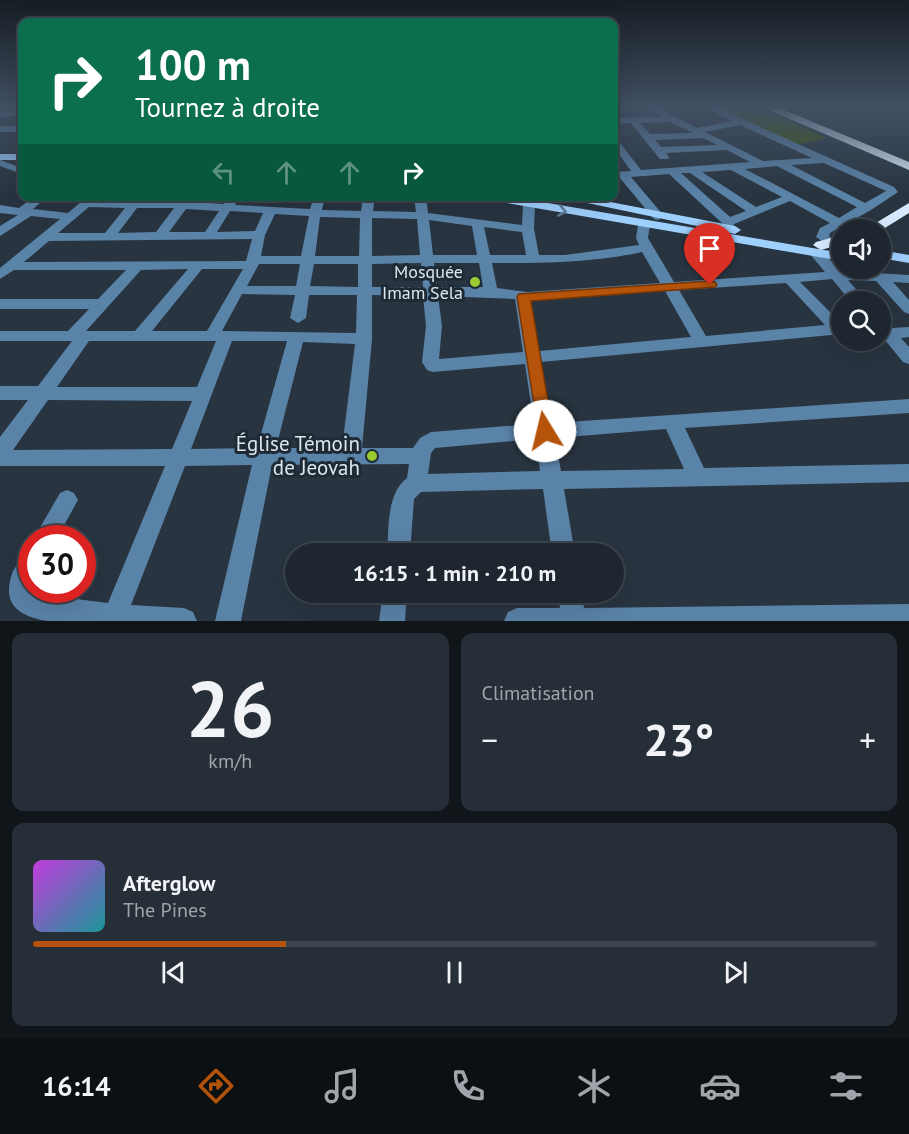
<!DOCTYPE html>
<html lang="fr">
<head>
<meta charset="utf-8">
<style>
	body { margin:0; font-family:"PT Sans",sans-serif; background:#262f38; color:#f1f3f6; height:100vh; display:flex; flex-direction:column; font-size:22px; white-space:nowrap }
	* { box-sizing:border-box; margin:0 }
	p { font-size:20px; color:#a1a5ab }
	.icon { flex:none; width:33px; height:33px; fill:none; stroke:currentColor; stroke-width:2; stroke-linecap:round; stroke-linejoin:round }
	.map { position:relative; height:621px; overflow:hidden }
	.details { display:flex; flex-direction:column; gap:12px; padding:12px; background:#10151a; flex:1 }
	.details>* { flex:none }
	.banner { position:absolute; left:18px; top:18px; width:600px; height:183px; border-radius:12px; box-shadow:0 6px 24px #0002,0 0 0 2px #3c444c; background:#0b6e4f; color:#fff; overflow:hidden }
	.fabs { position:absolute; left:831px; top:219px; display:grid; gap:12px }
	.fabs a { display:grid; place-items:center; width:60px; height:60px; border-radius:50%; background:#1e2730; box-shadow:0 6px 24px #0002,0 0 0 2px #3c444c; font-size:30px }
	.speed { position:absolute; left:18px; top:525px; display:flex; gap:12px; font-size:30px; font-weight:700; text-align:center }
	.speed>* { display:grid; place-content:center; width:78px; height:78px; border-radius:50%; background:#1e2730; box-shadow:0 6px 24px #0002,0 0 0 2px #3c444c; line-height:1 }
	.speed .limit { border:9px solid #d22; background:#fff; color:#111 }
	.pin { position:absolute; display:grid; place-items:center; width:51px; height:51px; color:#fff; margin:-62px -26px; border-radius:50% 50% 50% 0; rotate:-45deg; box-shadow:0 0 6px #0007 }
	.pin .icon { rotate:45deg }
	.me { position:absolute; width:66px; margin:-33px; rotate:351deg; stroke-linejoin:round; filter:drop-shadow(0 0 4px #0008) }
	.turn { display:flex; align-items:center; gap:21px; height:126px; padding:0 18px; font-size:27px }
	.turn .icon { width:78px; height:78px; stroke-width:2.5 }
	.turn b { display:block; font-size:42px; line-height:51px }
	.lanes { display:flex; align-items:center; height:57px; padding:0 18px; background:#0003; justify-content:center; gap:30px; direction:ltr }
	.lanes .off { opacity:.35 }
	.big { font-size:45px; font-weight:800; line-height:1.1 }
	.details .widget { flex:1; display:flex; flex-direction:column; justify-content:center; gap:9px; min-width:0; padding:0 21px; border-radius:12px; background:#262f38 }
	.details .dial { align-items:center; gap:0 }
	.dial b { font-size:78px; line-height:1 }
	.song { display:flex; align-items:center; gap:18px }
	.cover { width:72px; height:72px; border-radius:9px; background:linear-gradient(135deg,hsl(290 70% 55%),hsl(180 70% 35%)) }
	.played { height:6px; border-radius:3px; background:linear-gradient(90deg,#b45309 30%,#3c444c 30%) }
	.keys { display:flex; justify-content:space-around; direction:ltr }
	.heat { display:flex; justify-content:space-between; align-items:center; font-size:33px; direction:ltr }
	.details .tiles { flex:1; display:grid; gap:12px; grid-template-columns:1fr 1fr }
	.widget:last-child { grid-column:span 2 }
	.trip { position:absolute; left:285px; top:543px; width:339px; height:60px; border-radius:30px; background:#1e2730; box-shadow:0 6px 24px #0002,0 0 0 2px #3c444c; font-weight:800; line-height:60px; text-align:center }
	.dock { display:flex; height:96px; justify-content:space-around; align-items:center; background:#0c1013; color:#a1a5ab }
	.dock .icon { width:42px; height:42px }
	.dock .selected { color:#b45309 }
	.dock b { font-size:27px; color:#f1f3f6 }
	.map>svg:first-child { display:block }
	.green { fill:#3f5508 }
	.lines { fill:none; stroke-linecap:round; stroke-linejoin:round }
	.minor { fill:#5a83a8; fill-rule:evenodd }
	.major { fill:#9ed0fe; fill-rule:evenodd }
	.highway { fill:#d7eafd; fill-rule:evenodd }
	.oneway { stroke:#5e7d9a }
	.route { fill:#b45309; stroke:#753606; stroke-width:1.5 }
	.poi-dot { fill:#9bcb32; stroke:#1e2a35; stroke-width:2 }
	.labels { text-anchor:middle; stroke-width:6; stroke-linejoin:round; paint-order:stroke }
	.poi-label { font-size:18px; fill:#dee6ed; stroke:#1e2a35; text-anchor:end }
	.near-poi-label { font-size:21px; fill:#dee6ed; stroke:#1e2a35; text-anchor:end }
</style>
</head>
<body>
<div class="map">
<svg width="909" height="621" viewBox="0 0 909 621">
	<rect width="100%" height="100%" fill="#283440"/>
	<path class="green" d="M712 107H758L827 138 796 145Z"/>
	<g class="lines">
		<path class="minor" d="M645 107H656L697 128 732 121 704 107H716L894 187 898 192 871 210 830 233 829 236 835 242 829 246 816 237 820 228 830 223 790 201 734 224 732 231H724L722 223 669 174 631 177 664 216 658 220 654 219 620 178H614V172L631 171 614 147V138L617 139 641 170 750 162 727 150 666 153 669 157 668 159H660L631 123 614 124V118L661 117ZM670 122 693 133 650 134 640 123ZM740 125 812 158 763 161 705 132ZM703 138 717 145 661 147 655 140ZM824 163 886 191 865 203 791 165ZM777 166 857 207 839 218 745 169ZM731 170 782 197 756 207 702 172ZM681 173H690L746 211 730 217Z
			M22 110V115L0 117V111Z
			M0 126H22V132H0Z
			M0 160 22 168V174L0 166Z
			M35 196H48L33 209 68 213 88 196H98L97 201 179 202 183 197 191 196 193 199 191 202 224 204 229 196H240L235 205 310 209 314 196H325L322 210 361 211 363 196H375L373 211 416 212 414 196H426L428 213 522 225 523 205 529 202 535 205 534 229 539 255H565L639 245 636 238 638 225 644 221 650 225 648 238 674 282 825 272 809 253 816 249 821 250 840 271 909 275V283L893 282 909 300V314L904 312 876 281 848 280 867 302H851L832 279 800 282 842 324V334L541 362 552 423 909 399V413L685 428 704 468 909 464V482L564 489 575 554H552L543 489 421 492 414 499 410 554H387C389 529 386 494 407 478L409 464 272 465 241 621H215L252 465 185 466 131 605 184 608 193 612 197 621H49C20 617 0 605 13 571 19 562 22 555 32 551L30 588 36 594 108 603 165 466H0V437L28 400H0V386H38L72 341H0V331H68L89 309H0V299H98L126 270H14L0 279V268L60 219 31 216 0 236V226L18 215 0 213V205L19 208ZM89 207 125 208 105 233H58ZM137 208H174L156 232 118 233ZM186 209 219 211 205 232H169ZM230 211 263 213 255 231 217 232ZM275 214 309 216 301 256H261L265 235ZM320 217 360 218 359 256H315ZM372 218 417 219 420 255 372 256ZM429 220 472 226 477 255H433ZM484 227 522 232 526 255H490ZM252 239 246 261 24 262 49 241ZM642 252 660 283 527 292 497 288 492 263C543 263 592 263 642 252ZM421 263 423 287H372V264ZM434 263H479L483 287H437ZM259 264H300L296 286H247ZM314 264H358V287L310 286ZM188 269 135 331H86L141 270ZM243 269 207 331H152L202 269ZM786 283 825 325 706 336 679 290ZM665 291 691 337 539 351 530 301ZM242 294 295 295 290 318 298 323 306 318 309 295H357L356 333 222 331ZM372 295 423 296 426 326 422 362 427 370 433 372 525 364 534 424 431 432 420 438 413 448H362L372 339ZM438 296 515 299 523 352 439 359 442 326ZM89 341H216L197 387H57ZM232 341H287L257 448 191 449ZM303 342 355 344 342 448H276ZM48 400 192 401 172 449 13 450ZM666 429 684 469 561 471 555 438ZM536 439 540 471 428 474 431 453 435 448Z
			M880 318 885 319 892 328 909 327V337L901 338 909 347V364L903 362 880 334Z
			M67 490 74 493 78 500 57 538H34L60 493Z
			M383 592H407L405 621H379Z
			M558 592H582L584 608 909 604V621H504L508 612 517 608H560Z"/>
		<path class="major" d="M0 154H22V160H0Z
			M479 196H507L842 253V261L484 199Z
			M554 196H579L735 226 741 230 735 234Z
			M880 250 909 255V263L880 258Z"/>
		<path class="highway" d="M762 107H777L909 162V170Z
			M909 203V213L880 231 864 230Z
			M842 235V244L821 250 813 245 816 242Z"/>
	</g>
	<defs><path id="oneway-chevron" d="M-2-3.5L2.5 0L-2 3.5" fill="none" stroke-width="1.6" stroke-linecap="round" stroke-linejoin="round" transform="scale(1.5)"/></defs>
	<use class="oneway" href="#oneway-chevron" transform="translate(562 211) rotate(10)"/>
	<linearGradient id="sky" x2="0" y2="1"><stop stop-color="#161d23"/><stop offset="0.55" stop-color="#425064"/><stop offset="1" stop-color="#425064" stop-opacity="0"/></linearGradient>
	<rect width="909" height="194" fill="url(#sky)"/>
	<path class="route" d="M710 281 715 282 717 285 715 287 531 301 553 431 551 436 545 438 539 436 517 297 519 294Z"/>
	<g class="poi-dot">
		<circle cx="475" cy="282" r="6"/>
		<circle cx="372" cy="456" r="6"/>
	</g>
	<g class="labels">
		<g class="poi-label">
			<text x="463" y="278">Mosquée<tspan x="463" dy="21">Imam Sela</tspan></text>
		</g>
		<g class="near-poi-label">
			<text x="360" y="451">Église Témoin<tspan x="360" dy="24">de Jeovah</tspan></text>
		</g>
	</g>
</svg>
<div class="fabs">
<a><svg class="icon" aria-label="sound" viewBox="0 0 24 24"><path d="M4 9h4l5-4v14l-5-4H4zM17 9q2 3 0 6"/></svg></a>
<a><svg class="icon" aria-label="search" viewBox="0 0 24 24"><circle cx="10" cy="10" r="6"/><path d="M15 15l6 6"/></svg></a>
</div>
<div class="speed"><div class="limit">30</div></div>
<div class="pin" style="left:710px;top:285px;background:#d93025"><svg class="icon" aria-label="arrive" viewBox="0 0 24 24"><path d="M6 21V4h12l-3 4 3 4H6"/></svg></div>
<svg class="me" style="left:545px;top:431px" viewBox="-20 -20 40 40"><circle r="19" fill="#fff"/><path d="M0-13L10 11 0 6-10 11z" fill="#b45309"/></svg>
<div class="trip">16:15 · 1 min · 210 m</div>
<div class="banner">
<div class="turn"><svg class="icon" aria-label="right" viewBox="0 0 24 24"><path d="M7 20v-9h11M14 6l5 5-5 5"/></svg><div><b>100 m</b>Tournez à droite</div></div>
<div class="lanes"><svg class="icon off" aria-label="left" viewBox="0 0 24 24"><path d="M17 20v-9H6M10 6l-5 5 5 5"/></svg><svg class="icon off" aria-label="ahead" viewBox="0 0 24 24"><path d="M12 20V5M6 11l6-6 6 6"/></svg><svg class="icon off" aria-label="ahead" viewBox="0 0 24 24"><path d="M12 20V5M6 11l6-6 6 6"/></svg><svg class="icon" aria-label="right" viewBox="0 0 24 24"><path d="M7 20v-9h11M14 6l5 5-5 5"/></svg></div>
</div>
</div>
<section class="details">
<div class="tiles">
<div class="widget dial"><b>26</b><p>km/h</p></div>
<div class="widget"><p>Climatisation</p>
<div class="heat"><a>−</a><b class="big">23°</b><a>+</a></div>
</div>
<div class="widget">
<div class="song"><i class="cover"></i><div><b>Afterglow</b><p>The Pines</p></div></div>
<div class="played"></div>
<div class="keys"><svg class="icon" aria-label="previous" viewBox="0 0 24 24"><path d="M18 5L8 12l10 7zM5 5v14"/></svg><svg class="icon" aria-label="pause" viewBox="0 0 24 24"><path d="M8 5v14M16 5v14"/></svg><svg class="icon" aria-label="next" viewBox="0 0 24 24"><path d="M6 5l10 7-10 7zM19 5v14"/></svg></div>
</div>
</div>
</section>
<nav class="dock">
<b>16:14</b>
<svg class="icon selected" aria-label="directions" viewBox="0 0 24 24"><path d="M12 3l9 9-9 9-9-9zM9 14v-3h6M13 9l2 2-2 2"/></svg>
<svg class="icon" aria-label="music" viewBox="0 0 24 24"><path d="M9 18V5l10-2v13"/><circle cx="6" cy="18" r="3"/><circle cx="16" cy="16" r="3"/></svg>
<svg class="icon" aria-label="phone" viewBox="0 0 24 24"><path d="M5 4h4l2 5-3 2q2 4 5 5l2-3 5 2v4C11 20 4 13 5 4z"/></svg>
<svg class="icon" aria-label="climate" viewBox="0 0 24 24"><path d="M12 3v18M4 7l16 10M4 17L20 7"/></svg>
<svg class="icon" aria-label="car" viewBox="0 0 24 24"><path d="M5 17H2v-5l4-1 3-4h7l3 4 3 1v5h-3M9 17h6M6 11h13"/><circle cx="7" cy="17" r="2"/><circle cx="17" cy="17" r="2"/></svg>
<svg class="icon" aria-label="filters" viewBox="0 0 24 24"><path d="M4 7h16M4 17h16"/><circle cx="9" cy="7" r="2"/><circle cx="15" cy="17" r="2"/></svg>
</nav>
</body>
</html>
